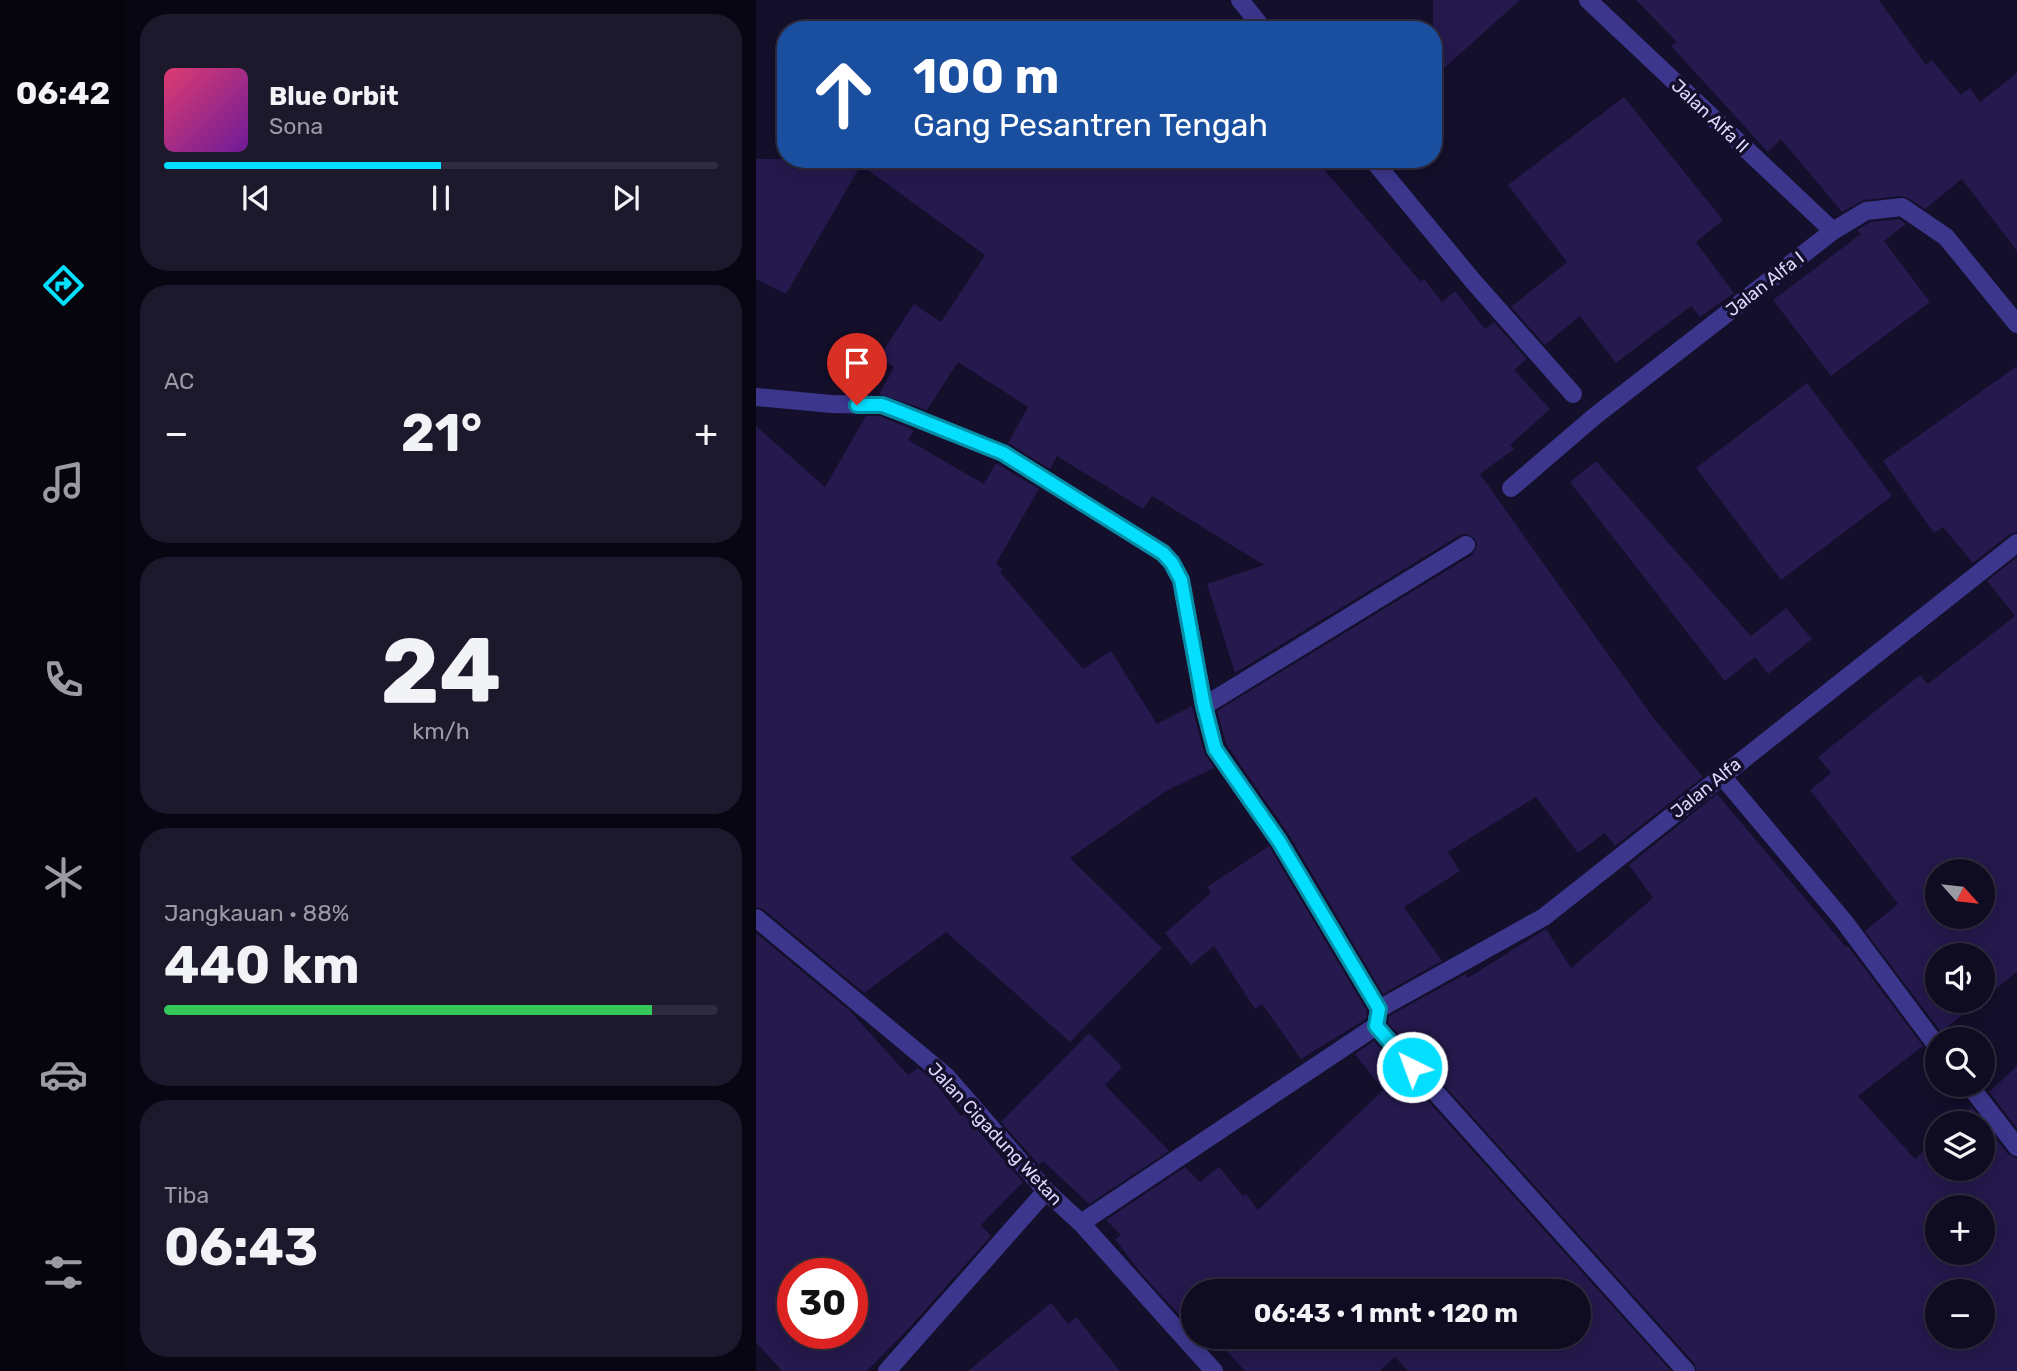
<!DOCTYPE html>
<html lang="id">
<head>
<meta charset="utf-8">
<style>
	body { margin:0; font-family:Rubik,sans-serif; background:#1d192d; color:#f1f3f6; height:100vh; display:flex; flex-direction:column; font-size:26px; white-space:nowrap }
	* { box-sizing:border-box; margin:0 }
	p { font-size:23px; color:#9b9ba5 }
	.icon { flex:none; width:38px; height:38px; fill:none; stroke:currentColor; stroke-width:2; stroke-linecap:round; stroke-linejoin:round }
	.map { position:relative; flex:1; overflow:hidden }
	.side { display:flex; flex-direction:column; gap:14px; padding:14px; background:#080612; width:630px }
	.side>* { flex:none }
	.hud { position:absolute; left:21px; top:21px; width:665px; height:147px; border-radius:28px; box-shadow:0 4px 18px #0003,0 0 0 2px #2f2b3e; background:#1a4fa0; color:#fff; overflow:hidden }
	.needle { width:46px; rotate:117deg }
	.fabs { position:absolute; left:1169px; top:859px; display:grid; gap:14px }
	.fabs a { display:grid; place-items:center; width:70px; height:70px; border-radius:50%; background:#0f0b20; box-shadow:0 4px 18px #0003,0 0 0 2px #2f2b3e; font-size:35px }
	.speed { position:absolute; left:21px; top:1258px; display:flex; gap:14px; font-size:35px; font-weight:700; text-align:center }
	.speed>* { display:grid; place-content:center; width:91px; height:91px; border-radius:50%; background:#0f0b20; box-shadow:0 4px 18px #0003,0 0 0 2px #2f2b3e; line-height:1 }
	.speed .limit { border:10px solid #d22; background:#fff; color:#111 }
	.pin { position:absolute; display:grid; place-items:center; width:60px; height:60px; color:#fff; margin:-72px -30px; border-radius:50% 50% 50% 0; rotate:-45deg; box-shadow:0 0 7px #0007 }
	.pin .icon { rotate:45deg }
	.me { position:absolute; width:77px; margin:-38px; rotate:318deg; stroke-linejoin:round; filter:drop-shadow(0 0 5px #0008) }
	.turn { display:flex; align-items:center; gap:24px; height:147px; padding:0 21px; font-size:32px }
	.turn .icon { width:91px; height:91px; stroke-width:2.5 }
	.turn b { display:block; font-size:49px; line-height:60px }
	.big { font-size:52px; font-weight:700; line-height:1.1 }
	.side .card { flex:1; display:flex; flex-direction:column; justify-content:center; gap:10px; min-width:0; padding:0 24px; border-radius:28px; background:#1d192d }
	.side .dial { align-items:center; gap:0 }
	.dial b { font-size:91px; line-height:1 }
	.song { display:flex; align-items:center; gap:21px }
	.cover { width:84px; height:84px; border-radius:10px; background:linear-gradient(135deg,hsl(340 70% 55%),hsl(280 70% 35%)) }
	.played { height:7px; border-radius:4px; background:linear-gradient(90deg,#04deff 50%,#2f2b3e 50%) }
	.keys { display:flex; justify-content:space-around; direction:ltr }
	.heat { display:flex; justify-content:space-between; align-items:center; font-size:38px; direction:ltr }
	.charge { height:10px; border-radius:5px; background:linear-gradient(90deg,#34c759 88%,#2f2b3e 0) }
	.trip { position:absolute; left:425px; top:1279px; width:410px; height:70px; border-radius:35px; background:#0f0b20; box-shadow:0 4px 18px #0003,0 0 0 2px #2f2b3e; font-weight:700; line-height:70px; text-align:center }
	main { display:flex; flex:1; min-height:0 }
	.tabs { display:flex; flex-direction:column; width:126px; justify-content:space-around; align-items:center; background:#06040d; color:#9b9ba5 }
	.tabs .icon { width:49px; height:49px }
	.tabs .active { color:#04deff }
	.tabs b { font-size:32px; color:#f1f3f6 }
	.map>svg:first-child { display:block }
	.building { fill:#25194d; fill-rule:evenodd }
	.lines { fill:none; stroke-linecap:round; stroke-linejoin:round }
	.minor { stroke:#3c378d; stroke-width:18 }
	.route-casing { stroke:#0390a6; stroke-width:18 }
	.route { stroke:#04deff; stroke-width:12 }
	.labels { text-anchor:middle; stroke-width:7; stroke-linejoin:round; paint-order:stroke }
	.street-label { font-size:18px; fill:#ded8ff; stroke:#140f2b }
</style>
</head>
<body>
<main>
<nav class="tabs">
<b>06:42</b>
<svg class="icon active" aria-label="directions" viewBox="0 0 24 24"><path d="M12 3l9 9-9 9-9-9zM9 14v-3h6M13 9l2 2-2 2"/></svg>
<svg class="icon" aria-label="music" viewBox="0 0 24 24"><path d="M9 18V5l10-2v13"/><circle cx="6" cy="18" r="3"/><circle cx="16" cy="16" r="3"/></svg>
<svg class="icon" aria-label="phone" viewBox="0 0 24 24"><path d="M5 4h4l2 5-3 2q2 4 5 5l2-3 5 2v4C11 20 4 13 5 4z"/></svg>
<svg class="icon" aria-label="climate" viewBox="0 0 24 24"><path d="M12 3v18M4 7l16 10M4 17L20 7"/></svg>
<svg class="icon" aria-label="car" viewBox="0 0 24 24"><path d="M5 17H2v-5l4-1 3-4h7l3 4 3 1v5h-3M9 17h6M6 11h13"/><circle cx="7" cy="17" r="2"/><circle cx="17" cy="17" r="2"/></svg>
<svg class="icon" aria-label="filters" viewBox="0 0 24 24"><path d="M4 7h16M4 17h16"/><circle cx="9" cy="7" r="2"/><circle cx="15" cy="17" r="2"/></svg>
</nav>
<section class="side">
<div class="card">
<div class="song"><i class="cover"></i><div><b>Blue Orbit</b><p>Sona</p></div></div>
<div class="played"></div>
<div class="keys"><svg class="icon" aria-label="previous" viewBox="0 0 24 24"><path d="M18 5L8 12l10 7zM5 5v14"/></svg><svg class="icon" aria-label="pause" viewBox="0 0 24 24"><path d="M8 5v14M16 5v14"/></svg><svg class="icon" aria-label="next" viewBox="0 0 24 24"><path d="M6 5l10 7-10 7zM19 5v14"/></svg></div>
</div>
<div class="card"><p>AC</p>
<div class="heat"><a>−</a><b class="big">21°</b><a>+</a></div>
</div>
<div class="card dial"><b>24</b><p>km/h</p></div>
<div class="card"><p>Jangkauan · 88%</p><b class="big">440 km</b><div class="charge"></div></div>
<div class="card"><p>Tiba</p><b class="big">06:43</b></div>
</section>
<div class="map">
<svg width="1261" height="1371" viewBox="0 0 1261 1371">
	<rect width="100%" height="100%" fill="#140f2b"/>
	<path class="building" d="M677 0H764L677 78Z
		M880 0H1123L1170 65 1176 60 1205 95 1214 88 1224 102 1261 73V251L1206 179 1169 209 1152 198 1145 196 1108 200 1086 212 1025 139 1012 152 915 46 921 42Z
		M868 97 967 220 940 242 978 293 944 317 935 306 860 363 824 316 789 345 755 307 811 262 752 185Z
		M0 159H559L665 282 668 279 686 302 699 291 729 329 738 322 771 359 758 370 794 409 754 445 758 449 724 474 896 716 947 777 859 846 849 833 822 853 780 797 692 852 704 871 648 907 686 961 627 994 533 835 470 744 461 711 716 555 721 545 719 539 710 534 704 535 479 673 451 584 508 565 396 496 387 509 301 456 294 469 252 443 272 407 202 362 171 410 123 394 138 367 123 357 158 304 185 322 229 255 105 165 30 294 0 279Z
		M1143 219 1150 224 1128 241 1174 302 1075 376 1017 300 1105 234 1101 230 1114 222Z
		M1261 366V532L1254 534 1217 563 1187 527 1178 533 1127 461Z
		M1051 383 1136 496 1025 580 940 468Z
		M110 416H124L158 430 152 440 228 484 240 463 283 489 240 563 247 570 244 572 327 669 355 651 401 724 436 706 448 752 458 768 410 791 314 858 406 948 314 1042 190 932 108 993 7 909 0 907V426L69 487Z
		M840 461 995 636 1030 608 1056 639 1012 674 999 657 969 681 814 482Z
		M1261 557V972L1227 999V956H1181V1001H1224L1185 1032 1109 931 1142 904 1054 790 1075 773 1062 757 1164 675 1172 684 1259 616 1231 581ZM1181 872H1227V917H1181Z
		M961 794 1090 947 1091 945 1167 1046 1102 1096 1159 1159 1181 1139V1169H1227V1124H1198L1216 1107 1252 1154 1261 1158V1371H941L938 1363 632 1023 633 1016 710 974 712 978 790 929 815 968 897 898 873 865ZM1181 1208H1227V1253H1181ZM1181 1292H1227V1337H1181Z
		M513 846 611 1011 610 1019 545 1059 506 1004 499 1009 458 946 435 965 409 933 455 893 451 887Z
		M0 933 94 1011 152 1075 162 1068 176 1079 205 1116 208 1114 267 1182 225 1225 235 1236 154 1327 111 1371H26L0 1342ZM37 1274H96V1334H37Z
		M333 1033 366 1067 349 1085 413 1151 333 1204 287 1161 283 1165 245 1122Z
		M618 1041 915 1371H652L639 1357 624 1371H489L462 1342 453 1349 443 1337H822V1292H438V1331L384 1272 359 1239 365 1235 350 1220 429 1167 444 1182 463 1167 487 1196 490 1194 502 1210 627 1090 599 1054Z
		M1261 1066V1128L1233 1092Z
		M295 1303 312 1324 320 1317 364 1371H212Z"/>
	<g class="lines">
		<path class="minor" d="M484 0 508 30
			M832 0 1077 231
			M616 159 717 281 817 394
			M0 397 76 404 126 405 142 411 247 453 407 553 416 563 425 580 448 706 459 749 523 841 623 1009 620 1026 325 1223
			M755 488 839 416 1077 231 1110 211 1146 207 1190 237 1261 324
			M448 706 710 545
			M966 776 1087 920 1181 1046
			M0 918 190 1076 290 1191 325 1223 458 1371
			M623 1009 788 917 1261 543
			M620 1026 930 1371
			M1213 1085 1261 1147
			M131 1371 290 1191"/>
	</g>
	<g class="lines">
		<g class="route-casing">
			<path id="route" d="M101 405H126L142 411 247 453 407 553 416 563 425 580 448 706 459 749 523 841 623 1009 620 1026 656 1067"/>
		</g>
		<use href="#route" class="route"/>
	</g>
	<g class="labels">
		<g class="street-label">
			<text transform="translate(954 116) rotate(43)" y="6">Jalan Alfa II</text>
			<text transform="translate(1009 284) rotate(-38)" y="6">Jalan Alfa I</text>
			<text transform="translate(950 788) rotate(-39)" y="6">Jalan Alfa</text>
			<text transform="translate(239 1134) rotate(47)" y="6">Jalan Cigadung Wetan</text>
		</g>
	</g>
</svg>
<div class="fabs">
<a><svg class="needle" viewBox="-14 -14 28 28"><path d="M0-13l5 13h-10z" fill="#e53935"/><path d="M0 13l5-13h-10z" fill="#9b9ba5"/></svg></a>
<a><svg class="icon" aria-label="sound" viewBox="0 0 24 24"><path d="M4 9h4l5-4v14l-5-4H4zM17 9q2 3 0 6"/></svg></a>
<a><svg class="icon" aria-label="search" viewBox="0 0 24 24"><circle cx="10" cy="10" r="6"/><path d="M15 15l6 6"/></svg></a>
<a><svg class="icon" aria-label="layers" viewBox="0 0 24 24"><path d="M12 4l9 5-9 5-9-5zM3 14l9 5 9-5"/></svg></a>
<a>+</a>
<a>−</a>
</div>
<div class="speed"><div class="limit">30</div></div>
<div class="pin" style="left:101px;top:405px;background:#d93025"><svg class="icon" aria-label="arrive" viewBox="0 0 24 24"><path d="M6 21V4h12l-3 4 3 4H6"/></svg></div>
<svg class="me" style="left:656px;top:1067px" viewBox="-20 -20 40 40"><circle r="17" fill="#04deff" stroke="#fff" stroke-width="3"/><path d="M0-11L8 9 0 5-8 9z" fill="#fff"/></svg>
<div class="trip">06:43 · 1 mnt · 120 m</div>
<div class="hud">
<div class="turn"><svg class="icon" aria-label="ahead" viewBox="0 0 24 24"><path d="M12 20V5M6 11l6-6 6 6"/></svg><div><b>100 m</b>Gang Pesantren Tengah</div></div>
</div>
</div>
</main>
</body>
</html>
